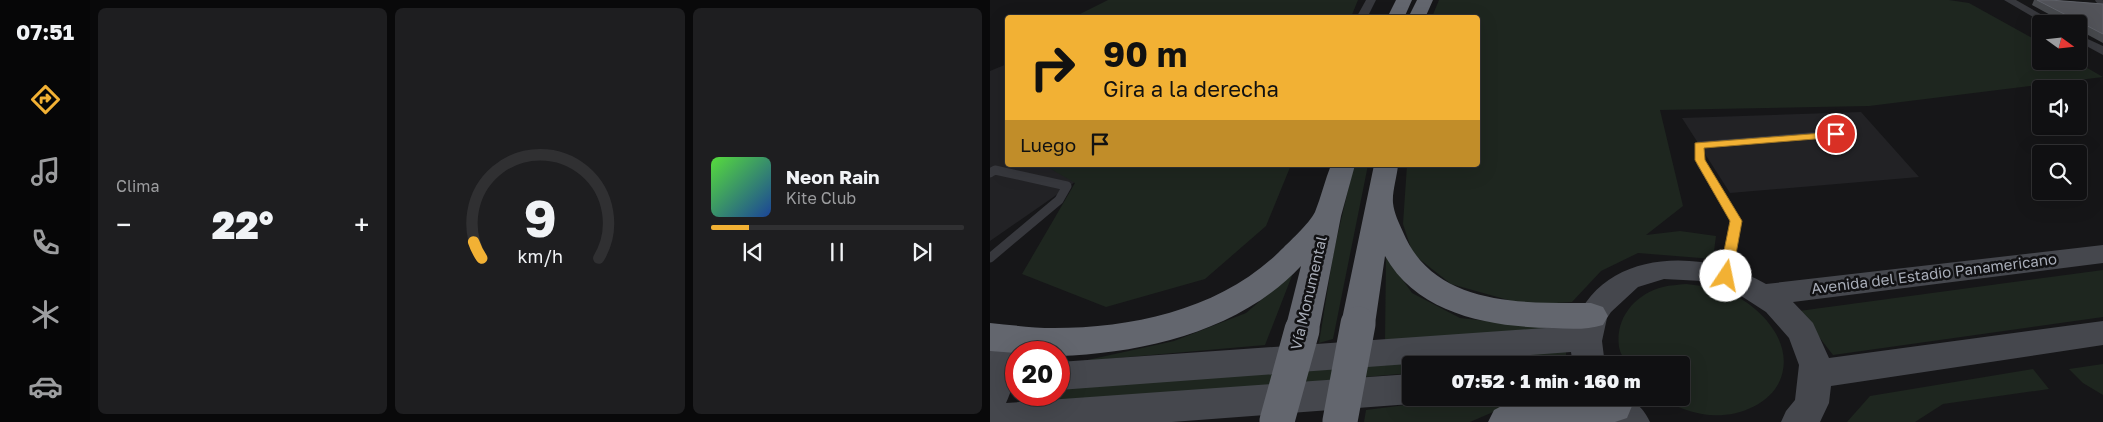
<!DOCTYPE html>
<html lang="es">
<head>
<meta charset="utf-8">
<style>
	body { margin:0; font-family:"Golos Text",sans-serif; background:#1e1e20; color:#f1f3f6; height:100vh; display:flex; flex-direction:column; font-size:19px; white-space:nowrap }
	* { box-sizing:border-box; margin:0 }
	p { font-size:16px; color:#9c9d9f }
	.icon { flex:none; width:28px; height:28px; fill:none; stroke:currentColor; stroke-width:2; stroke-linecap:round; stroke-linejoin:round }
	.map { position:relative; flex:1; overflow:hidden }
	.details { display:flex; flex-direction:column; gap:8px; padding:8px; background:#09090a; width:900px }
	.details>* { flex:none }
	.hud { position:absolute; left:15px; top:15px; width:475px; height:152px; border-radius:5px; box-shadow:0 5px 20px #0002,0 0 0 1px #303032; background:#f2b134; color:#111; overflow:hidden }
	.needle { width:32px; rotate:105deg }
	.controls { position:absolute; left:1042px; top:15px; display:grid; gap:10px }
	.controls a { display:grid; place-items:center; width:55px; height:55px; border-radius:5px; background:#101012; box-shadow:0 5px 20px #0002,0 0 0 1px #303032; font-size:25px }
	.speed { position:absolute; left:15px; top:341px; display:flex; gap:10px; font-size:25px; font-weight:700; text-align:center }
	.speed>* { display:grid; place-content:center; width:65px; height:65px; border-radius:50%; background:#101012; box-shadow:0 5px 20px #0002,0 0 0 1px #303032; line-height:1 }
	.speed .limit { border:8px solid #d22; background:#fff; color:#111 }
	.pin { position:absolute; display:grid; place-items:center; width:42px; height:42px; color:#fff; margin:-21px; border:2px solid #fff; border-radius:50%; box-shadow:0 1px 5px #0007 }
	.me { position:absolute; width:55px; margin:-28px; rotate:11deg; stroke-linejoin:round; filter:drop-shadow(0 0 4px #0008) }
	.turn { display:flex; align-items:center; gap:18px; height:105px; padding:0 15px; font-size:22px }
	.turn .icon { width:65px; height:65px; stroke-width:2.5 }
	.turn b { display:block; font-size:35px; line-height:42px }
	.then { display:flex; align-items:center; height:48px; padding:0 15px; background:#0003; gap:10px; font-size:19px }
	.big { font-size:38px; font-weight:800; line-height:1.1 }
	.details .widget { flex:1; display:flex; flex-direction:column; justify-content:center; gap:8px; min-width:0; padding:0 18px; border-radius:8px; background:#1e1e20 }
	.details .dial { align-items:center; gap:0 }
	.dial svg { height:130px; overflow:visible; fill:none; stroke:#303032; stroke-width:7; stroke-linecap:round; text-anchor:middle }
	.dial text { fill:#f1f3f6; stroke:none }
	.song { display:flex; align-items:center; gap:15px }
	.cover { width:60px; height:60px; border-radius:8px; background:linear-gradient(135deg,hsl(110 70% 55%),hsl(220 70% 35%)) }
	.played { height:5px; border-radius:2px; background:linear-gradient(90deg,#f2b134 15%,#303032 15%) }
	.keys { display:flex; justify-content:space-around; direction:ltr }
	.heat { display:flex; justify-content:space-between; align-items:center; font-size:28px; direction:ltr }
	.details .tiles { flex:1; display:grid; gap:8px; grid-template-columns:repeat(3,1fr) }
	.trip { position:absolute; left:412px; top:356px; width:288px; height:50px; border-radius:5px; background:#101012; box-shadow:0 5px 20px #0002,0 0 0 1px #303032; font-weight:800; line-height:50px; text-align:center }
	main { display:flex; flex:1; min-height:0 }
	.tabs { display:flex; flex-direction:column; width:90px; justify-content:space-around; align-items:center; background:#060607; color:#9c9d9f }
	.tabs .icon { width:35px; height:35px }
	.tabs .on { color:#f2b134 }
	.tabs b { font-size:22px; color:#f1f3f6 }
	.map>svg:first-child { display:block }
	.built { fill:#222225 }
	.green { fill:#1e261f }
	.lines { fill:none; stroke-linecap:round; stroke-linejoin:round }
	.lane-far2 { stroke:#37383d; stroke-width:5.5 }
	.lane-far1 { stroke:#37383d; stroke-width:7 }
	.lane { stroke:#37383d; stroke-width:9 }
	.street { fill:#37383d; fill-rule:evenodd }
	.secondary { fill:#45474d; fill-rule:evenodd }
	.highway { fill:#63666e; fill-rule:evenodd }
	.highway-bridge { stroke:#63666e; stroke-width:35 }
	.wall { fill:#47494d }
	.building { fill:#525359; stroke:#5f6168 }
	.route { fill:#f2b134; stroke:#9d7322 }
	.labels { text-anchor:middle; stroke-width:5; stroke-linejoin:round; paint-order:stroke }
	.street-label { font-size:15px; fill:#a8adb8; stroke:#111113 }
</style>
</head>
<body>
<main>
<nav class="tabs">
<b>07:51</b>
<svg class="icon on" aria-label="directions" viewBox="0 0 24 24"><path d="M12 3l9 9-9 9-9-9zM9 14v-3h6M13 9l2 2-2 2"/></svg>
<svg class="icon" aria-label="music" viewBox="0 0 24 24"><path d="M9 18V5l10-2v13"/><circle cx="6" cy="18" r="3"/><circle cx="16" cy="16" r="3"/></svg>
<svg class="icon" aria-label="phone" viewBox="0 0 24 24"><path d="M5 4h4l2 5-3 2q2 4 5 5l2-3 5 2v4C11 20 4 13 5 4z"/></svg>
<svg class="icon" aria-label="climate" viewBox="0 0 24 24"><path d="M12 3v18M4 7l16 10M4 17L20 7"/></svg>
<svg class="icon" aria-label="car" viewBox="0 0 24 24"><path d="M5 17H2v-5l4-1 3-4h7l3 4 3 1v5h-3M9 17h6M6 11h13"/><circle cx="7" cy="17" r="2"/><circle cx="17" cy="17" r="2"/></svg>
</nav>
<section class="details">
<div class="tiles">
<div class="widget"><p>Clima</p>
<div class="heat"><a>−</a><b class="big">22°</b><a>+</a></div>
</div>
<div class="widget dial"><svg viewBox="0 0 100 80">
<path d="M14 69A42 42 0 1 1 86 69"/>
<path d="M14 69A42 42 0 0 1 9 59" stroke="#f2b134"/>
<text x="50" y="56" font-size="32" font-weight="700">9</text>
<text x="50" y="72" font-size="11">km/h</text>
</svg></div>
<div class="widget">
<div class="song"><i class="cover"></i><div><b>Neon Rain</b><p>Kite Club</p></div></div>
<div class="played"></div>
<div class="keys"><svg class="icon" aria-label="previous" viewBox="0 0 24 24"><path d="M18 5L8 12l10 7zM5 5v14"/></svg><svg class="icon" aria-label="pause" viewBox="0 0 24 24"><path d="M8 5v14M16 5v14"/></svg><svg class="icon" aria-label="next" viewBox="0 0 24 24"><path d="M6 5l10 7-10 7zM19 5v14"/></svg></div>
</div>
</div>
</section>
<div class="map">
<svg width="1113" height="422" viewBox="0 0 1113 422">
	<rect width="100%" height="100%" fill="#161618"/>
	<path class="built" d="M17 64 18 165H55L85 182 0 241V71Z
		M871 112 929 177 740 193 692 118Z"/>
	<path class="green" d="M118 0H368L361 17H84Z
		M449 0H959L979 3 1051 43V61H1085L1113 77 879 106 670 110 693 206 656 235 690 231 726 236 723 259 648 253 611 271 582 302 536 305 461 284 423 254 413 224 417 165H488V18L442 17Z
		M54 165H301L276 226 215 279 116 307 32 274 85 183Z
		M364 165H378L343 339 329 343 344 250Z
		M396 256 422 293 470 318 578 330 395 341Z
		M1113 270V317L843 355 809 311Z
		M303 273 275 345 93 361 184 341 256 313Z
		M696 284C712 286 729 288 744 295 770 308 799 338 793 370 787 405 743 420 712 414 696 411 683 405 669 398H691V365H637C634 359 630 353 629 347 625 318 645 294 673 287 680 285 688 285 696 284Z
		M576 350V362L530 365H421V373L33 407 41 395H69V389Z
		M1113 364V395L1093 383 1079 369Z
		M1043 369 1059 389 953 404 925 422H857L880 396Z
		M471 398H549L531 400 480 422H374L376 410Z"/>
	<g class="lines">
		<path class="lane-far2" d="M1108 0 1113 4"/>
		<path class="lane-far1" d="M712 164 709 145 845 134"/>
		<path class="lane" d="M711 163 746 221 736 276
			M0 173 5 170 77 186 69 200 0 258"/>
		<path class="street" d="M376 0H386L377 18H366Z
			M1014 0H1026L1068 24H1055Z
			M1089 35 1113 46V55L1089 42Z"/>
		<path class="secondary" d="M1113 245V263L803 302 823 323 839 358 1113 321V345L841 386 839 403 830 422H791L796 411 805 400 809 365 799 338 776 312 742 290 712 281 674 279 648 287 621 312 617 318 612 341 615 365H583L581 352 69 390V362L584 326C612 247 714 248 776 284Z
			M0 327C35 339 28 376 16 403L421 374V398H434L421 404 182 422H0Z
			M599 398C626 394 647 394 660 422H617L604 409Z"/>
		<path class="highway" d="M406 0H422L414 18H397Z
			M427 0H443L435 18H418Z
			M341 165H365L351 216 329 330 324 339 312 343 300 339 295 330 311 266C250 331 154 353 69 356V352L26 353 0 351V323C21 325 43 328 64 328 144 328 230 309 289 252 299 242 319 224 325 212 331 197 335 180 341 165Z
			M384 165H408C407 177 402 192 403 203 404 213 409 223 413 232 444 307 533 303 601 303L613 307 618 316 613 325C597 330 580 329 563 328 501 327 428 315 395 256L385 324 380 333 368 337 356 333 351 324Z
			M527 398H638L642 406 637 418 625 422H498L504 410Z"/>
		<path class="highway-bridge" d="M287 421 312 330
			M350 421 368 324"/>
	</g>
	<path class="wall" d="M1044 0H1060L1113 4V43L1089 30V24H1077L1042 5Z"/>
	<path class="building" d="M1047 0H1060L1113 4V34Z"/>
	<path class="route" d="M846 132H849V137L714 148 715 160 752 221 742 276 740 279H731L729 276 740 221 705 160V143Z"/>
	<g class="labels">
		<g class="street-label">
			<text transform="translate(944 274) rotate(-7)" y="5">Avenida del Estadio Panamericano</text>
			<text transform="translate(319 293) rotate(-77)" y="5">Vía Monumental</text>
		</g>
	</g>
</svg>
<div class="controls">
<a><svg class="needle" viewBox="-14 -14 28 28"><path d="M0-13l5 13h-10z" fill="#e53935"/><path d="M0 13l5-13h-10z" fill="#9c9d9f"/></svg></a>
<a><svg class="icon" aria-label="sound" viewBox="0 0 24 24"><path d="M4 9h4l5-4v14l-5-4H4zM17 9q2 3 0 6"/></svg></a>
<a><svg class="icon" aria-label="search" viewBox="0 0 24 24"><circle cx="10" cy="10" r="6"/><path d="M15 15l6 6"/></svg></a>
</div>
<div class="speed"><div class="limit">20</div></div>
<div class="pin" style="left:846px;top:134px;background:#d93025"><svg class="icon" aria-label="arrive" viewBox="0 0 24 24"><path d="M6 21V4h12l-3 4 3 4H6"/></svg></div>
<svg class="me" style="left:736px;top:276px" viewBox="-20 -20 40 40"><circle r="19" fill="#fff"/><path d="M0-13L10 11 0 6-10 11z" fill="#f2b134"/></svg>
<div class="trip">07:52 · 1 min · 160 m</div>
<div class="hud">
<div class="turn"><svg class="icon" aria-label="right" viewBox="0 0 24 24"><path d="M7 20v-9h11M14 6l5 5-5 5"/></svg><div><b>90 m</b>Gira a la derecha</div></div>
<div class="then">Luego<svg class="icon" aria-label="arrive" viewBox="0 0 24 24"><path d="M6 21V4h12l-3 4 3 4H6"/></svg></div>
</div>
</div>
</main>
</body>
</html>
